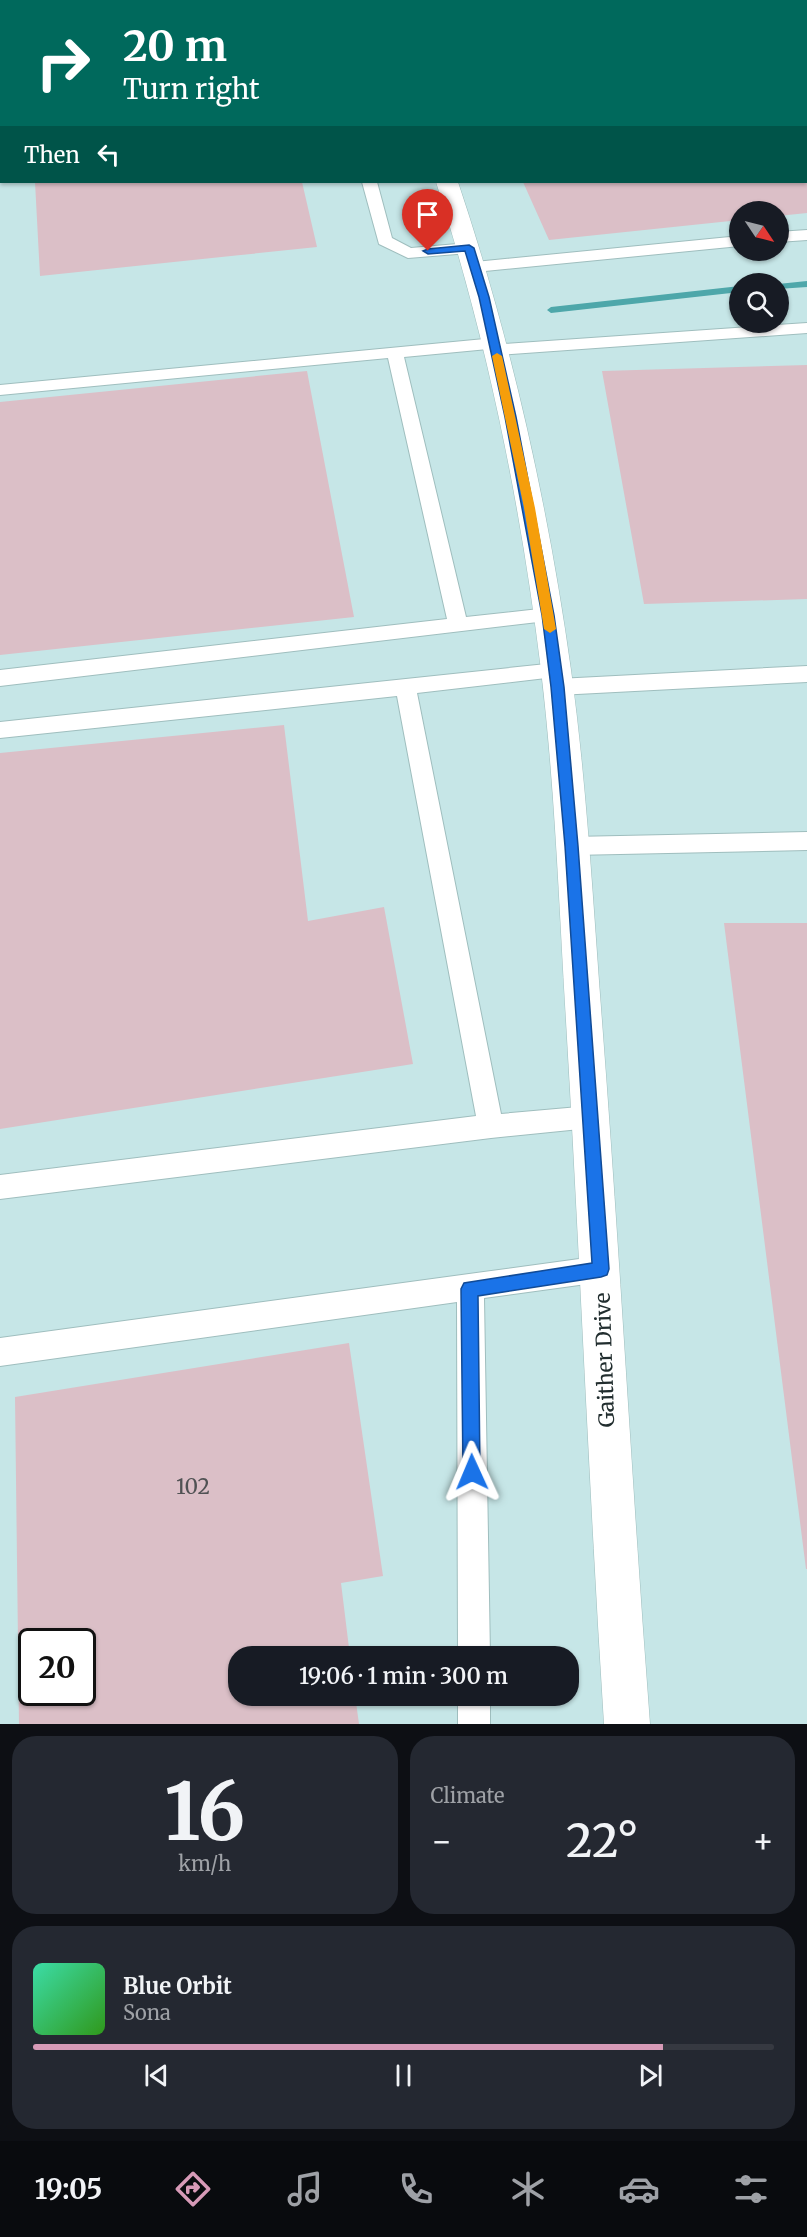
<!DOCTYPE html>
<html lang="en">
<head>
<meta charset="utf-8">
<style>
	body { margin:0; font-family:Merriweather,serif; background:#242831; color:#f1f3f6; height:100vh; display:flex; flex-direction:column; font-size:22px; white-space:nowrap }
	* { box-sizing:border-box; margin:0 }
	p { font-size:20px; color:#9ea1a6 }
	.icon { flex:none; width:33px; height:33px; fill:none; stroke:currentColor; stroke-width:2; stroke-linecap:round; stroke-linejoin:round }
	.map { position:relative; height:1724px; overflow:hidden }
	.side { display:flex; flex-direction:column; gap:12px; padding:12px; background:#0d0f14; flex:1 }
	.side>* { flex:none }
	.hud { position:absolute; left:0px; top:0px; width:807px; height:183px; box-shadow:0 2px 4px #0004; background:#00695c; color:#fff; overflow:hidden }
	.needle { width:39px; rotate:125deg }
	.tools { position:absolute; left:729px; top:201px; display:grid; gap:12px }
	.tools a { display:grid; place-items:center; width:60px; height:60px; border-radius:50%; background:#171b24; box-shadow:0 2px 4px #0004; font-size:30px }
	.speed { position:absolute; left:18px; top:1628px; display:flex; gap:12px; font-size:30px; font-weight:700; text-align:center }
	.speed>* { display:grid; place-content:center; width:78px; height:78px; border-radius:50%; background:#171b24; box-shadow:0 2px 4px #0004; line-height:1 }
	.speed .limit { border:3px solid #111; border-radius:9px; background:#fff; color:#111 }
	.pin { position:absolute; display:grid; place-items:center; width:51px; height:51px; color:#fff; margin:-62px -26px; border-radius:50% 50% 50% 0; rotate:-45deg; box-shadow:0 0 6px #0007 }
	.pin .icon { rotate:45deg }
	.me { position:absolute; width:66px; margin:-33px; rotate:359deg; stroke-linejoin:round; filter:drop-shadow(0 0 4px #0008) }
	.turn { display:flex; align-items:center; gap:21px; height:126px; padding:0 24px; font-size:27px }
	.turn .icon { width:78px; height:78px; stroke-width:2.5 }
	.turn b { display:block; font-size:42px; line-height:51px }
	.then { display:flex; align-items:center; height:57px; padding:0 24px; background:#0003; gap:12px; font-size:22px }
	.big { font-size:45px; font-weight:600; line-height:1.1 }
	.side .widget { flex:1; display:flex; flex-direction:column; justify-content:center; gap:9px; min-width:0; padding:0 21px; border-radius:24px; background:#242831 }
	.side .dial { align-items:center; gap:0 }
	.dial b { font-size:78px; line-height:1 }
	.song { display:flex; align-items:center; gap:18px }
	.cover { width:72px; height:72px; border-radius:9px; background:linear-gradient(135deg,hsl(160 70% 55%),hsl(110 70% 35%)) }
	.played { height:6px; border-radius:3px; background:linear-gradient(90deg,#d79ab7 85%,#363941 85%) }
	.keys { display:flex; justify-content:space-around; direction:ltr }
	.heat { display:flex; justify-content:space-between; align-items:center; font-size:33px; direction:ltr }
	.side .tiles { flex:1; display:grid; gap:12px; grid-template-columns:1fr 1fr }
	.widget:last-child { grid-column:span 2 }
	.trip { position:absolute; left:228px; top:1646px; width:351px; height:60px; border-radius:24px; background:#171b24; box-shadow:0 2px 4px #0004; font-weight:600; line-height:60px; text-align:center }
	.menu { display:flex; height:96px; justify-content:space-around; align-items:center; background:#090b0e; color:#9ea1a6 }
	.menu .icon { width:42px; height:42px }
	.menu .active { color:#d79ab7 }
	.menu b { font-size:27px; color:#f1f3f6 }
	.map>svg:first-child { display:block }
	.lines { fill:none; stroke-linecap:round; stroke-linejoin:round }
	.stream { fill:#4ea7aa; fill-rule:evenodd }
	.building { fill:#dbbfc7; fill-rule:evenodd }
	.lane-casing { stroke:#9fbebe; stroke-width:2 }
	.street-casing { stroke:#9fbebe; stroke-width:1 }
	.lane { fill:#fff; fill-rule:evenodd }
	.street { fill:#fff; fill-rule:evenodd }
	.route { fill:#1a73e8; stroke:#114b97; stroke-width:1.5 }
	.slow { fill:#f59e0b }
	.labels { text-anchor:middle; stroke-width:4.5; stroke-linejoin:round; paint-order:stroke }
	.street-label { font-size:21px; fill:#212d2e; stroke:#fff }
	.near-number-label { font-size:21px; fill:#505254 }
</style>
</head>
<body>
<div class="map">
<svg width="807" height="1724" viewBox="0 0 807 1724">
	<rect width="100%" height="100%" fill="#c6e6e7"/>
	<g class="lines">
		<path class="stream" d="M807 281V287L778 289V284Z
			M740 286V292L551 313 547 310 551 307Z"/>
	</g>
	<path class="building" d="M35 182H302L317 247 40 276Z
		M523 182H807V213L778 216V212H740V220L549 240Z
		M807 365V599L644 604 602 371Z
		M307 371 354 617 0 655V402Z
		M284 725 308 921 384 907 413 1064 0 1129V753Z
		M724 923H807V1569H806Z
		M349 1343 383 1576 341 1583 350 1656H238V1695H355L359 1724H19L15 1397ZM32 1641H82V1692H32Z"/>
	<g class="lines">
		<g class="lane-casing">
			<path id="lane" d="M476 0H505L475 2Z
				M806 76H807V86H806Z
				M806 114H807V122H806Z
				M0 129H2V137H0Z
				M362 182H377L392 238 411 248 469 243 477 248 469 253 408 258 379 244Z
				M807 230V240L778 242V232Z
				M740 236V246L475 272 467 267 475 262Z
				M807 323V333L496 355 490 354 488 349 404 357 466 617 548 608 555 610 558 615 555 620 0 686V670L447 619 388 358 0 395V385L495 338 501 339 503 344Z
				M556 663 563 666 566 671 563 676 417 693 501 1114 590 1106 599 1109 603 1117 599 1125 590 1128 491 1138 0 1199V1175L476 1116 397 696 0 738V722Z
				M807 666V682L558 695 551 692 548 687 551 682 558 679Z
				M807 832V850L572 855 564 852 561 846 564 840 572 837Z
				M601 1256 611 1260 614 1269 611 1278 601 1282 484 1298 490 1656H458L457 1302 0 1366V1338Z
				M458 1695H490V1724H458Z"/>
		</g>
		<g class="street-casing">
			<path id="street" d="M370 0H390V2H371Z
				M436 182H458C511 340 548 504 571 670 587 786 593 904 602 1021 620 1255 632 1490 650 1724H604C589 1490 580 1256 566 1021 559 905 555 787 541 670 521 505 487 340 436 182Z"/>
		</g>
		<use href="#lane" class="lane"/>
		<use href="#street" class="street"/>
	</g>
	<path class="route" d="M469 245 474 248 489 297 516 417 554 615 564 687 578 846 609 1269 607 1275 601 1277 478 1296 480 1472 478 1479 472 1481 465 1479 463 1472 461 1289 464 1283 592 1263 565 846 551 687 542 615 505 417 479 297 465 251 428 254 423 251 428 249Z"/>
	<path class="slow" d="M497 353 502 356 535 508 556 629 550 633 544 629 524 508 492 356Z"/>
	<g class="labels">
		<g class="street-label">
			<text transform="translate(605 1360) rotate(-92)" y="7">Gaither Drive</text>
		</g>
		<g class="near-number-label">
			<text x="193" y="1494">102</text>
		</g>
	</g>
</svg>
<div class="tools">
<a><svg class="needle" viewBox="-14 -14 28 28"><path d="M0-13l5 13h-10z" fill="#e53935"/><path d="M0 13l5-13h-10z" fill="#9ea1a6"/></svg></a>
<a><svg class="icon" aria-label="search" viewBox="0 0 24 24"><circle cx="10" cy="10" r="6"/><path d="M15 15l6 6"/></svg></a>
</div>
<div class="speed"><div class="limit">20</div></div>
<div class="pin" style="left:428px;top:251px;background:#d93025"><svg class="icon" aria-label="arrive" viewBox="0 0 24 24"><path d="M6 21V4h12l-3 4 3 4H6"/></svg></div>
<svg class="me" style="left:472px;top:1472px" viewBox="-20 -20 40 40"><path d="M0-17L14 15 0 8-14 15z" fill="#1a73e8" stroke="#fff" stroke-width="4"/></svg>
<div class="trip">19:06 · 1 min · 300 m</div>
<div class="hud">
<div class="turn"><svg class="icon" aria-label="right" viewBox="0 0 24 24"><path d="M7 20v-9h11M14 6l5 5-5 5"/></svg><div><b>20 m</b>Turn right</div></div>
<div class="then">Then<svg class="icon" aria-label="left" viewBox="0 0 24 24"><path d="M17 20v-9H6M10 6l-5 5 5 5"/></svg></div>
</div>
</div>
<section class="side">
<div class="tiles">
<div class="widget dial"><b>16</b><p>km/h</p></div>
<div class="widget"><p>Climate</p>
<div class="heat"><a>−</a><b class="big">22°</b><a>+</a></div>
</div>
<div class="widget">
<div class="song"><i class="cover"></i><div><b>Blue Orbit</b><p>Sona</p></div></div>
<div class="played"></div>
<div class="keys"><svg class="icon" aria-label="previous" viewBox="0 0 24 24"><path d="M18 5L8 12l10 7zM5 5v14"/></svg><svg class="icon" aria-label="pause" viewBox="0 0 24 24"><path d="M8 5v14M16 5v14"/></svg><svg class="icon" aria-label="next" viewBox="0 0 24 24"><path d="M6 5l10 7-10 7zM19 5v14"/></svg></div>
</div>
</div>
</section>
<nav class="menu">
<b>19:05</b>
<svg class="icon active" aria-label="directions" viewBox="0 0 24 24"><path d="M12 3l9 9-9 9-9-9zM9 14v-3h6M13 9l2 2-2 2"/></svg>
<svg class="icon" aria-label="music" viewBox="0 0 24 24"><path d="M9 18V5l10-2v13"/><circle cx="6" cy="18" r="3"/><circle cx="16" cy="16" r="3"/></svg>
<svg class="icon" aria-label="phone" viewBox="0 0 24 24"><path d="M5 4h4l2 5-3 2q2 4 5 5l2-3 5 2v4C11 20 4 13 5 4z"/></svg>
<svg class="icon" aria-label="climate" viewBox="0 0 24 24"><path d="M12 3v18M4 7l16 10M4 17L20 7"/></svg>
<svg class="icon" aria-label="car" viewBox="0 0 24 24"><path d="M5 17H2v-5l4-1 3-4h7l3 4 3 1v5h-3M9 17h6M6 11h13"/><circle cx="7" cy="17" r="2"/><circle cx="17" cy="17" r="2"/></svg>
<svg class="icon" aria-label="filters" viewBox="0 0 24 24"><path d="M4 7h16M4 17h16"/><circle cx="9" cy="7" r="2"/><circle cx="15" cy="17" r="2"/></svg>
</nav>
</body>
</html>
